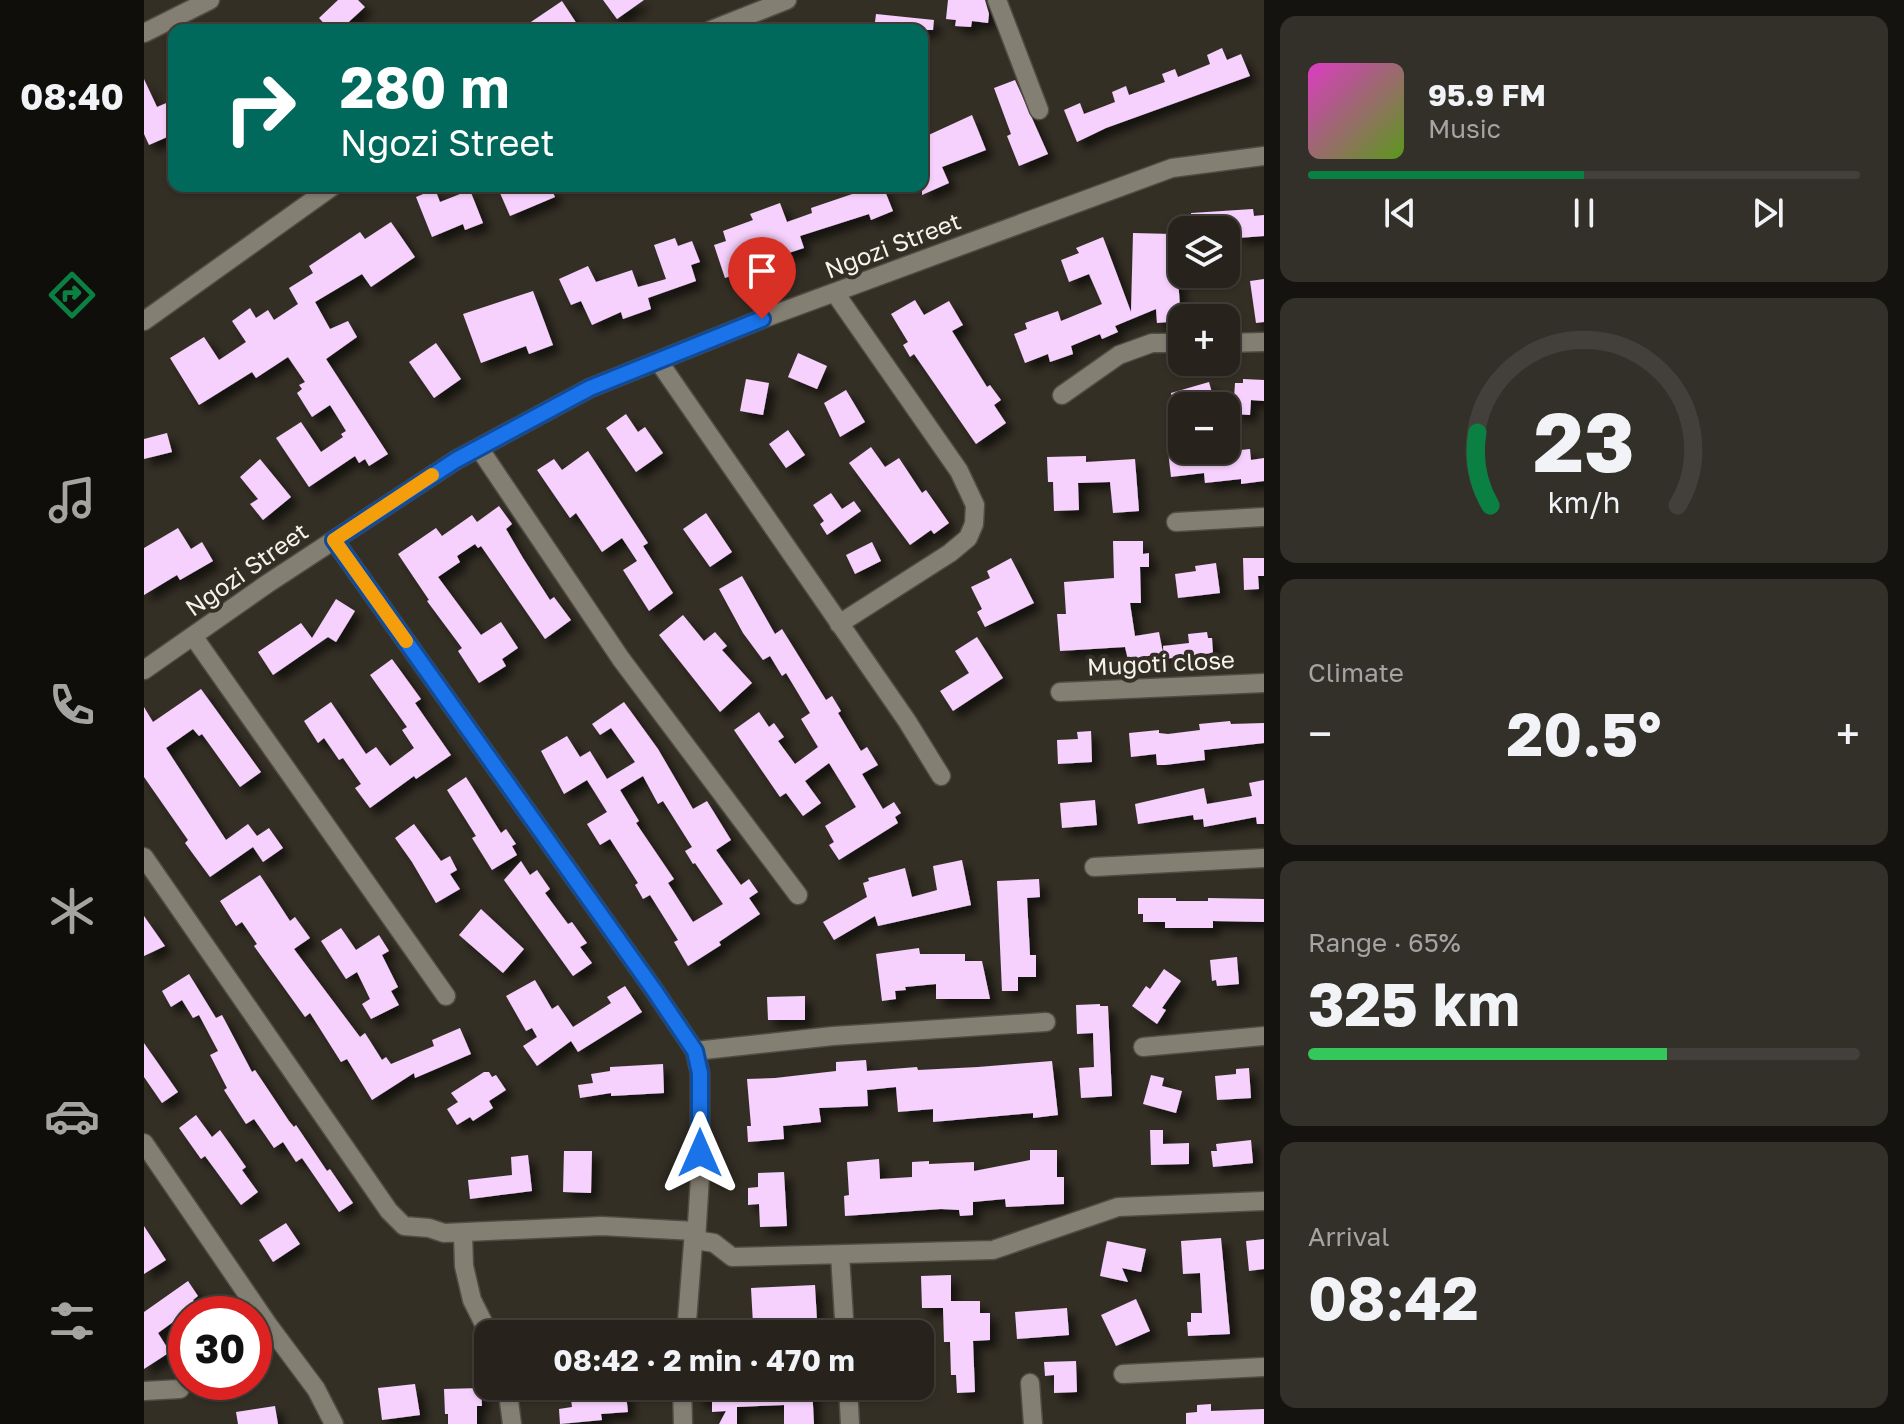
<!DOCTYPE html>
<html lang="en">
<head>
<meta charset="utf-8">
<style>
	body { margin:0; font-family:"Golos Text",sans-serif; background:#332f29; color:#f1f3f6; height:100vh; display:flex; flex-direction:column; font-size:30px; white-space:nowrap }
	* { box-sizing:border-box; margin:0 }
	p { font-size:26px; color:#a4a4a3 }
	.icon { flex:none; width:44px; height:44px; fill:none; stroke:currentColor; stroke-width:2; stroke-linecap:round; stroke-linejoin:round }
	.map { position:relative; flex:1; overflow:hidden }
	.details { display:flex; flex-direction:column; gap:16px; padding:16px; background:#15130f; width:640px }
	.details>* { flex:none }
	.guide { position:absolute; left:24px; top:24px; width:760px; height:168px; border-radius:16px; box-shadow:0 2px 6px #0004,0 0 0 2px #43403b; background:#00695c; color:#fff; overflow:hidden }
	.buttons { position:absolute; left:1024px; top:216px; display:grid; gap:16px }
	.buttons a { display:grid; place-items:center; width:72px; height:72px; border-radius:16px; background:#27231c; box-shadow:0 2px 6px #0004,0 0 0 2px #43403b; font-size:40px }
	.speed { position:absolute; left:24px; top:1296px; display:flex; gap:16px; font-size:40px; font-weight:700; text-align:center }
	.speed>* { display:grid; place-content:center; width:104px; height:104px; border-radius:50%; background:#27231c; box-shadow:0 2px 6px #0004,0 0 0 2px #43403b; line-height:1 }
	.speed .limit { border:12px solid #d22; background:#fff; color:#111 }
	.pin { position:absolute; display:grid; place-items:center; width:68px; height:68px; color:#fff; margin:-82px -34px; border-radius:50% 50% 50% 0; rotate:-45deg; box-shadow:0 0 8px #0007 }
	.pin .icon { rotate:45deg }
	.me { position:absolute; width:88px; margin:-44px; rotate:0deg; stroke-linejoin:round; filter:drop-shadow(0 0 6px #0008) }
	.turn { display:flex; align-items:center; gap:28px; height:168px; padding:0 40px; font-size:36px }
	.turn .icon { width:104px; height:104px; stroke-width:2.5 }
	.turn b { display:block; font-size:56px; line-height:68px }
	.big { font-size:60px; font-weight:700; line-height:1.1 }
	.details .card { flex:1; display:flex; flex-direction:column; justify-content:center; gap:12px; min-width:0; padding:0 28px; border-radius:16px; background:#332f29 }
	.details .dial { align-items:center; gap:0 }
	.dial svg { height:208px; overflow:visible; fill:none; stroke:#43403b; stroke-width:7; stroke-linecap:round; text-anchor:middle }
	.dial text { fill:#f1f3f6; stroke:none }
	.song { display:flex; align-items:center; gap:24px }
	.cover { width:96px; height:96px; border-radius:12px; background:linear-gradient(135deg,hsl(310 70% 55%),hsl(90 70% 35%)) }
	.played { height:8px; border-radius:4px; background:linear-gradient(90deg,#0b8043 50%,#43403b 50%) }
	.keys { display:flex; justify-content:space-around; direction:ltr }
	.heat { display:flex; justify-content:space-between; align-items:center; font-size:44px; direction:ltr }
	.charge { height:12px; border-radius:6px; background:linear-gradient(90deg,#34c759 65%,#43403b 0) }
	.trip { position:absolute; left:330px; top:1320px; width:460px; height:80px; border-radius:16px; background:#27231c; box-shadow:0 2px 6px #0004,0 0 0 2px #43403b; font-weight:700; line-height:80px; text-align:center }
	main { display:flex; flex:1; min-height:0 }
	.dock { display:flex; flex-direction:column; width:144px; justify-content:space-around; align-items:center; background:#100e0b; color:#a4a4a3 }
	.dock .icon { width:56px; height:56px }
	.dock .selected { color:#0b8043 }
	.dock b { font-size:36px; color:#f1f3f6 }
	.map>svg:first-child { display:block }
	.building { fill:#f7d1fd; fill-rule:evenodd; filter:url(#shadow) }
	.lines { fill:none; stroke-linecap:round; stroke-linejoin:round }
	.minor-casing { stroke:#4f4c43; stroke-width:21 }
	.minor { stroke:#847f73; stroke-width:18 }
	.route-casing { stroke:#114b97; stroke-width:20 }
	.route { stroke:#1a73e8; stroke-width:14 }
	.slow { stroke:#f59e0b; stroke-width:14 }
	.labels { text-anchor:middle; stroke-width:8; stroke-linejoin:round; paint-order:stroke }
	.street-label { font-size:24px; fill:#f5f3ec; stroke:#342f25 }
</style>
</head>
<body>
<main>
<nav class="dock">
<b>08:40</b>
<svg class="icon selected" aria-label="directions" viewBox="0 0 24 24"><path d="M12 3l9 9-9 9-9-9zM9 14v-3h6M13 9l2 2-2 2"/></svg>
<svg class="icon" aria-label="music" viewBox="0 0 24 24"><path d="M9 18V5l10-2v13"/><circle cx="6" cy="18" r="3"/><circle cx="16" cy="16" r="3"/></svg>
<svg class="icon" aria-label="phone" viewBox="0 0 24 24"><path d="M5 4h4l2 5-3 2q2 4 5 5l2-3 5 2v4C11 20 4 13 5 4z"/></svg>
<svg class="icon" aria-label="climate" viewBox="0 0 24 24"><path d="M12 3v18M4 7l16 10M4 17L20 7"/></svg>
<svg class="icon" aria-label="car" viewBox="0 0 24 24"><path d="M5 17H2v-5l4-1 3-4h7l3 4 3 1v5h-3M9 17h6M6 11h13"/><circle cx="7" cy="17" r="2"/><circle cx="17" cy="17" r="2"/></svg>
<svg class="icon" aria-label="filters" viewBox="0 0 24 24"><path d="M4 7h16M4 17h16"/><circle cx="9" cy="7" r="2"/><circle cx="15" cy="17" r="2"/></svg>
</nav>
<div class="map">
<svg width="1120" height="1424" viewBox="0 0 1120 1424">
	<defs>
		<filter id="shadow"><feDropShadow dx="7" dy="7" stdDeviation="4" flood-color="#0009"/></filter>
	</defs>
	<rect width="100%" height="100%" fill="#342f25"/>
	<path class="building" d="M194 0H214L221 7 196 30H186L175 18Z
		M459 0H500L473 19Z
		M804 0H841L845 14 844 23 828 21 827 27 811 26 812 20 802 19Z
		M418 1 433 24 423 30H375Z
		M732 14 790 20 789 30H730Z
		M1078 48 1083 60 1097 54 1106 76 962 128 933 142 920 110 936 103 940 114 971 102 968 92 982 86 985 95 1021 82 1018 74 1031 69 1034 77 1066 64 1063 55Z
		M0 79 13 107 27 101 30 108V134L5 145 0 134Z
		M871 80 904 154 875 166 863 136 867 134 850 88Z
		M828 115 842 150 798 167 805 183 778 195V138Z
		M353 186H406L411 197 366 216Z
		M722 186H739L749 211 727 220 725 214 656 236 660 248 614 263 615 266 581 278 570 245 582 241 579 231 609 220 606 214 636 203 643 222 668 213 667 208 723 189Z
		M291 189 296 202 326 190 339 223 321 230 319 224 288 237 272 197Z
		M1109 209 1110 216 1120 215V236L1094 238 1093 230H1048L1047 213Z
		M247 222 271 257 227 287 218 274 171 302 186 329 204 321 213 337 182 359 244 454 225 466 221 459 215 463 211 456 165 487 132 438 157 422 177 452 199 437 197 434 202 431 186 405 168 417 153 393 158 389 155 385 161 382 144 357 112 378 108 372 55 405 26 358 60 337 75 360 102 342 88 321 106 308 112 318 124 310 130 320 154 304 145 288 169 273 165 266 216 232 221 239Z
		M989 233 1028 234 1027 279 1034 278 1037 321 1013 323 1012 309 971 326 974 332 958 339 956 334 927 346 929 354 906 362 904 354 881 363 870 334 883 329 881 323 914 311 917 321 958 304 945 274 925 282 917 260 935 253 932 248 959 237 987 312Z
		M531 238 534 246 548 241 556 262 547 265 552 281 504 298 507 309 479 319 477 312 448 325 437 301 427 305 415 279 444 266 452 282 488 270 494 287 522 279 510 245Z
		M1120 279V322L1112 323 1106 281Z
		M389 291 409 345 385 354 382 346 337 363 319 314Z
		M771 300 780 315 805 301 819 325 808 331 843 387 846 385 857 400 850 405 862 423 832 444 770 354 766 357 759 345 764 342 747 314Z
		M292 343 317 379 290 398 265 362Z
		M654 353 683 366 673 389 644 377Z
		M602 379 625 383 619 415 596 411Z
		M1099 379 1120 380V401L1107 400 1106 415 1089 414 1091 383H1099Z
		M1065 382 1070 400 1051 406H1030L1027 393Z
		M702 390 721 422 696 437 680 403Z
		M482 414 494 432 501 427 519 453 492 472 462 428Z
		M644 430 661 455 642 468 625 444Z
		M23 433 28 452 0 459V439Z
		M727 447 741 467 755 458 778 493 782 490 805 523 790 534 787 530 766 545 705 463Z
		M1106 449 1107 460 1120 458V481L1097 484V479L1061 483 1060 473 1027 477 1024 451H1084L1087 461V451Z
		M444 451 504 543 499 546 529 593 505 611 479 570 493 561 478 538 458 552 432 513 426 518 393 470 410 459 418 470Z
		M942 456V462L991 459 995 511 969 513 966 482 934 483 935 510 910 511 909 482H904L903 457Z
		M116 459 147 497 119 520 106 504 114 499 96 477Z
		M687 493 698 509 710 501 717 511 683 535 676 524 680 521 669 505Z
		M355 506 368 524 362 529 379 558 406 600 410 597 427 620 401 639 337 546 334 548 331 544 313 556 316 562 294 577 337 635 357 622 374 648 358 659 362 666 335 683 314 651 318 648 283 601 285 600 254 554 292 528 298 536 328 515 333 522Z
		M562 513 588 552 566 567 539 529Z
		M34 528 47 549 58 542 69 561 36 580 33 575 0 595V548Z
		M969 541H999V554L1005 553V567H996L997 603H986L991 636 1015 632 1019 653 984 660 981 647 916 651 913 614H922L920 582 970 578Z
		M728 542 737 561 711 574 702 555Z
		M867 558 890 603 841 627 833 612 838 609 827 587 846 578 843 571Z
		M1099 558H1120V576H1114L1115 589 1100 590Z
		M1072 563 1076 593 1034 598 1031 574 1052 571 1051 566Z
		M598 576 631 634 638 629 682 700 688 696 697 711 694 713 717 751 723 747 734 765 718 774 739 809 750 802 757 813 751 817 754 823 695 860 685 845 690 842 681 826 712 807 685 763 661 781 677 803 659 816 642 793 636 797 590 730 615 712 625 727 630 723 640 737 634 741 651 764 674 747 657 719 666 713 642 673 638 676 626 656 619 660 599 633 575 589Z
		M192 599 211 611 192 642 184 637 129 675 114 652 157 623 168 638Z
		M539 615 560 641 571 632 583 646 578 650 608 683 576 712 515 635Z
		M1063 632 1064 638H1068L1069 653 1020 659 1019 646 1045 643 1044 634Z
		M833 637 859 678 809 711 796 691 825 673 811 651Z
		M248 659 277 699 271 703 307 755 272 779 270 776 226 808 211 788 217 784 199 758 195 760 180 738 174 743 160 721 187 702 222 754 232 747 246 766 270 748 258 730 263 727 226 675Z
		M57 689 117 772 96 787 58 734 55 736 49 729 22 748 82 840 104 824 113 836 125 828 139 848 119 862 109 847 66 877 41 843 44 840 0 777V707L9 722Z
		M480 702 514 749 549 809 563 801 587 840 572 850 597 885 605 879 614 892 605 898 616 914 575 942 577 945 544 966 530 942 534 940 506 895 499 899 491 885 494 883 466 839 456 845 443 824 463 812 443 780 420 794 397 751 423 736 436 757 446 751 463 779 491 762 467 728 456 735 448 724ZM499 776 514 804 519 801 548 847 541 851 549 864 551 863 579 904 549 922 524 883 530 879 492 823 495 821 476 790Z
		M1086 721 1087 724 1120 723V743L1060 750 1061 760 1021 765H1013L1012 754 987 757 985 733 1015 730V733L1024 734 1056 730 1055 724Z
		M947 731 948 762 914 764 913 740 934 739 933 732Z
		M322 777 357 833 362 829 372 844 368 846 373 855 348 870 328 838 332 836 303 790Z
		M1120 780V824H1113L1112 817 1060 827 1059 819 1050 820 1049 815 994 824 991 804 1060 788 1063 804 1108 796 1105 783Z
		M951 800 953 825 918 828 916 803Z
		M270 824 297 861 306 856 313 870 306 874 316 889 292 903 268 862 251 838Z
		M818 860 827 905 734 926 731 916 690 940 679 922 723 897 719 883 725 881 724 878 761 868 768 897 793 890 789 866Z
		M377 861 386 875 393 870 406 889 401 893 424 924 428 922 443 943 436 947 448 963 429 976 360 880Z
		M116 875 146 921 151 917 166 938 150 949 216 1037 221 1033 238 1060 242 1057 247 1064 290 1046 288 1040 316 1028 327 1054 271 1078 270 1073 228 1100 203 1059 197 1062 166 1013 161 1017 110 946 113 944 98 922 92 926 76 901Z
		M895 879 896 897 883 898 886 955H892V977H874V991H858L853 881Z
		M994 898H1032V901H1064V898L1120 899V922L1069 921V928H1021V922H999V914H994Z
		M337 909 380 949 359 973 315 935Z
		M0 916 21 946 0 956Z
		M197 928 212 950 235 935 245 951 238 955 254 987 247 991 255 1005 227 1019 218 1004 226 999 213 972 202 979 177 941Z
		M775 948 776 954H821V961H838L846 999H792V984L761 987 762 990 751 991 752 999 738 1001 732 954Z
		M1093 957 1095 984 1073 986 1072 980 1068 981 1066 960Z
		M1020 969 1037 981 1018 1008 1022 1010 1013 1024 988 1006 1002 986 1006 989Z
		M45 974 72 1018 78 1015 108 1072 111 1070 145 1121 150 1127 152 1125 183 1171 186 1169 209 1203 195 1212 158 1158 152 1162 139 1142 130 1148 110 1119 102 1124 80 1090 83 1088 66 1055 74 1051 55 1015 49 1018 38 1000 27 1007 18 991Z
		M391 980 408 1009 414 1005 429 1027 467 1003 463 997 481 986 498 1012 434 1052 427 1041 393 1066 379 1046 393 1037 388 1028 382 1031 362 996Z
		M661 996V1020H624L623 997Z
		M956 1004V1006H964L968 1096 937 1098 935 1068 950 1067 949 1033 933 1034 932 1005Z
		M0 1043 34 1092 18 1103 0 1077Z
		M722 1060 723 1071 773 1067 774 1070 834 1067 908 1061 914 1115 889 1118V1113L789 1122V1109L754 1112 752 1087 723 1090 724 1106 675 1108 677 1122 639 1126 640 1139 604 1142 603 1126H607L603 1079 631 1078 692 1071V1062Z
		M519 1064 520 1093 467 1096V1093L436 1098 434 1085 449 1083 447 1074 466 1071V1067Z
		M1105 1068 1107 1098 1073 1100 1071 1076 1092 1074V1069Z
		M340 1072H345L348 1077 352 1075 362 1090 345 1101 349 1108 329 1121 326 1117 313 1125 303 1109 314 1102 307 1093Z
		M1007 1075 1020 1078 1018 1086 1038 1091 1032 1113 999 1104Z
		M52 1115 68 1137 76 1130 102 1167 98 1170 114 1192 97 1205 61 1156 57 1159 35 1128Z
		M1006 1130H1019V1144L1045 1143V1164L1007 1165Z
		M1107 1140 1109 1163 1069 1167 1067 1151H1073L1072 1144Z
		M886 1150H913V1177H920V1204L862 1207 861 1199 829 1202V1215L816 1216 815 1210 797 1209 701 1216 700 1196 705 1195 703 1162 735 1159 736 1179 768 1177V1162L785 1161V1164L830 1162V1171L886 1160Z
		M420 1151H448L447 1193 419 1192Z
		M384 1155 388 1191 326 1199 324 1180 368 1175 367 1157Z
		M640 1172 643 1226 616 1227 615 1204 604 1205V1188L614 1187V1173Z
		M142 1223 156 1244 129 1262 115 1240Z
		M0 1226 22 1260 0 1274Z
		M1077 1238 1086 1334 1044 1336 1043 1322H1047V1313H1058L1056 1273 1039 1274 1037 1241Z
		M1120 1239V1269L1105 1271 1102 1241Z
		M963 1241 1002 1249 997 1272 978 1268 984 1282 956 1276Z
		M807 1275V1301H836V1313H846V1340L829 1341 831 1392 813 1393 812 1375H807L806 1342H800L799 1308H778L777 1276Z
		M44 1281 54 1296 49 1300 59 1314H40L14 1333 26 1352 0 1369V1312Z
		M671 1285 673 1321 609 1324 607 1288Z
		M992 1299 1006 1331 972 1346 957 1315Z
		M923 1308 925 1335 873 1339 871 1312Z
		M932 1361 933 1392 910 1393V1375L901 1376 900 1362Z
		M271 1384 276 1415 238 1420 234 1388Z
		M432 1386H481L484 1412 457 1414 458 1420 416 1424 415 1409 428 1407 427 1399H433Z
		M553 1386H668L670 1424H640V1405L593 1407V1424H575L582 1411 568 1412V1401H553Z
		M337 1388 338 1406H333V1424H304V1414H301L300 1389Z
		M1067 1404V1411L1120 1409V1424H1042V1413L1053 1412V1405Z
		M131 1406 134 1424H94L92 1412Z"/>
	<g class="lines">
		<g class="minor-casing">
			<path id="minor" d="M853 0 895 110
				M567 30 643 0
				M0 33 66 0
				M691 293 815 471 831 505 830 524 824 538 806 553 695 624
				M0 321 189 186
				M1082 343 1120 342
				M515 362 763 721 797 776
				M918 395 975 355 1008 343H1038
				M335 448 477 659 654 895
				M1032 522 1120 517
				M190 540 510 990 551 1051 556 1073V1177L552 1240
				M49 636 302 996
				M0 670 123 584 312 460 446 388 618 319 1028 168 1120 156
				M916 692 1120 683
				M0 857 245 1211 260 1226 285 1228 300 1233 458 1226 550 1231 552 1240 570 1243 588 1257 849 1250 974 1207 1120 1201
				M950 867 1120 858
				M999 1047 1120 1036
				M551 1051 689 1036 902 1022
				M0 1143 125 1326 172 1389 190 1424
				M319 1234 320 1266 328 1300 345 1334
				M696 1255 701 1334
				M542 1334 550 1231
				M979 1374 1120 1367
				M886 1383 889 1424
				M363 1386 368 1424
				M538 1386 539 1424
				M704 1386 706 1424
				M0 1391 36 1389"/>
		</g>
		<use href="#minor" class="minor"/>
	</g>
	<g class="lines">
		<g class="route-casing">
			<path id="route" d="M556 1153V1073L551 1051 510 990 190 540 312 460 446 388 618 319"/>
		</g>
		<use href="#route" class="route"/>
		<path class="slow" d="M262 641 190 540 288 475"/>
	</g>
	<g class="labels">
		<g class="street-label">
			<text transform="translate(749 246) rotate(-21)" y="8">Ngozi Street</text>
			<text transform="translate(103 570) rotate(-35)" y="8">Ngozi Street</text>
			<text transform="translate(1017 664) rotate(-3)" y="8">Mugoti close</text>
		</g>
	</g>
</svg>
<div class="buttons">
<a><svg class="icon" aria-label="layers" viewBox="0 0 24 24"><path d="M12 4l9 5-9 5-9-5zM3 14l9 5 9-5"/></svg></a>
<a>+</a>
<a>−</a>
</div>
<div class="speed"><div class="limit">30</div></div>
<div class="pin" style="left:618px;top:319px;background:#d93025"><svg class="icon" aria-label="arrive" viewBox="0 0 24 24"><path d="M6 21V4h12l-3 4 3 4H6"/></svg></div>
<svg class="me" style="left:556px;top:1153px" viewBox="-20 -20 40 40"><path d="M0-17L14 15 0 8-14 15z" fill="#1a73e8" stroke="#fff" stroke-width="4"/></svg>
<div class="trip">08:42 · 2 min · 470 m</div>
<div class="guide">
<div class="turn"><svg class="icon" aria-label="right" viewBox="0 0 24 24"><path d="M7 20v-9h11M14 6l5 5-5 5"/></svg><div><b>280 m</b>Ngozi Street</div></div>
</div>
</div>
<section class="details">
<div class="card">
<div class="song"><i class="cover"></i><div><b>95.9 FM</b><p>Music</p></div></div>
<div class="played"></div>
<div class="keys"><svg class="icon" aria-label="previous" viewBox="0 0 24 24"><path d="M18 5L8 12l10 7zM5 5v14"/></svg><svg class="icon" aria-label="pause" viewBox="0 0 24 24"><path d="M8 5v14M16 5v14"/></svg><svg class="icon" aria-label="next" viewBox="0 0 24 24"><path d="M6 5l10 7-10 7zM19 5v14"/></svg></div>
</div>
<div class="card dial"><svg viewBox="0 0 100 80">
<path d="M14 69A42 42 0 1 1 86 69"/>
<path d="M14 69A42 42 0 0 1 9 41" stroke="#0b8043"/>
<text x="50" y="56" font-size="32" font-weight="700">23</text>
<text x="50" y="72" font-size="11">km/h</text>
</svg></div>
<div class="card"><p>Climate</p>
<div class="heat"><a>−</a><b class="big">20.5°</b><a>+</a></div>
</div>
<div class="card"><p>Range · 65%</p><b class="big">325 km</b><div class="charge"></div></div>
<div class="card"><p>Arrival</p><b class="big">08:42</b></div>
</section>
</main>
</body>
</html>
